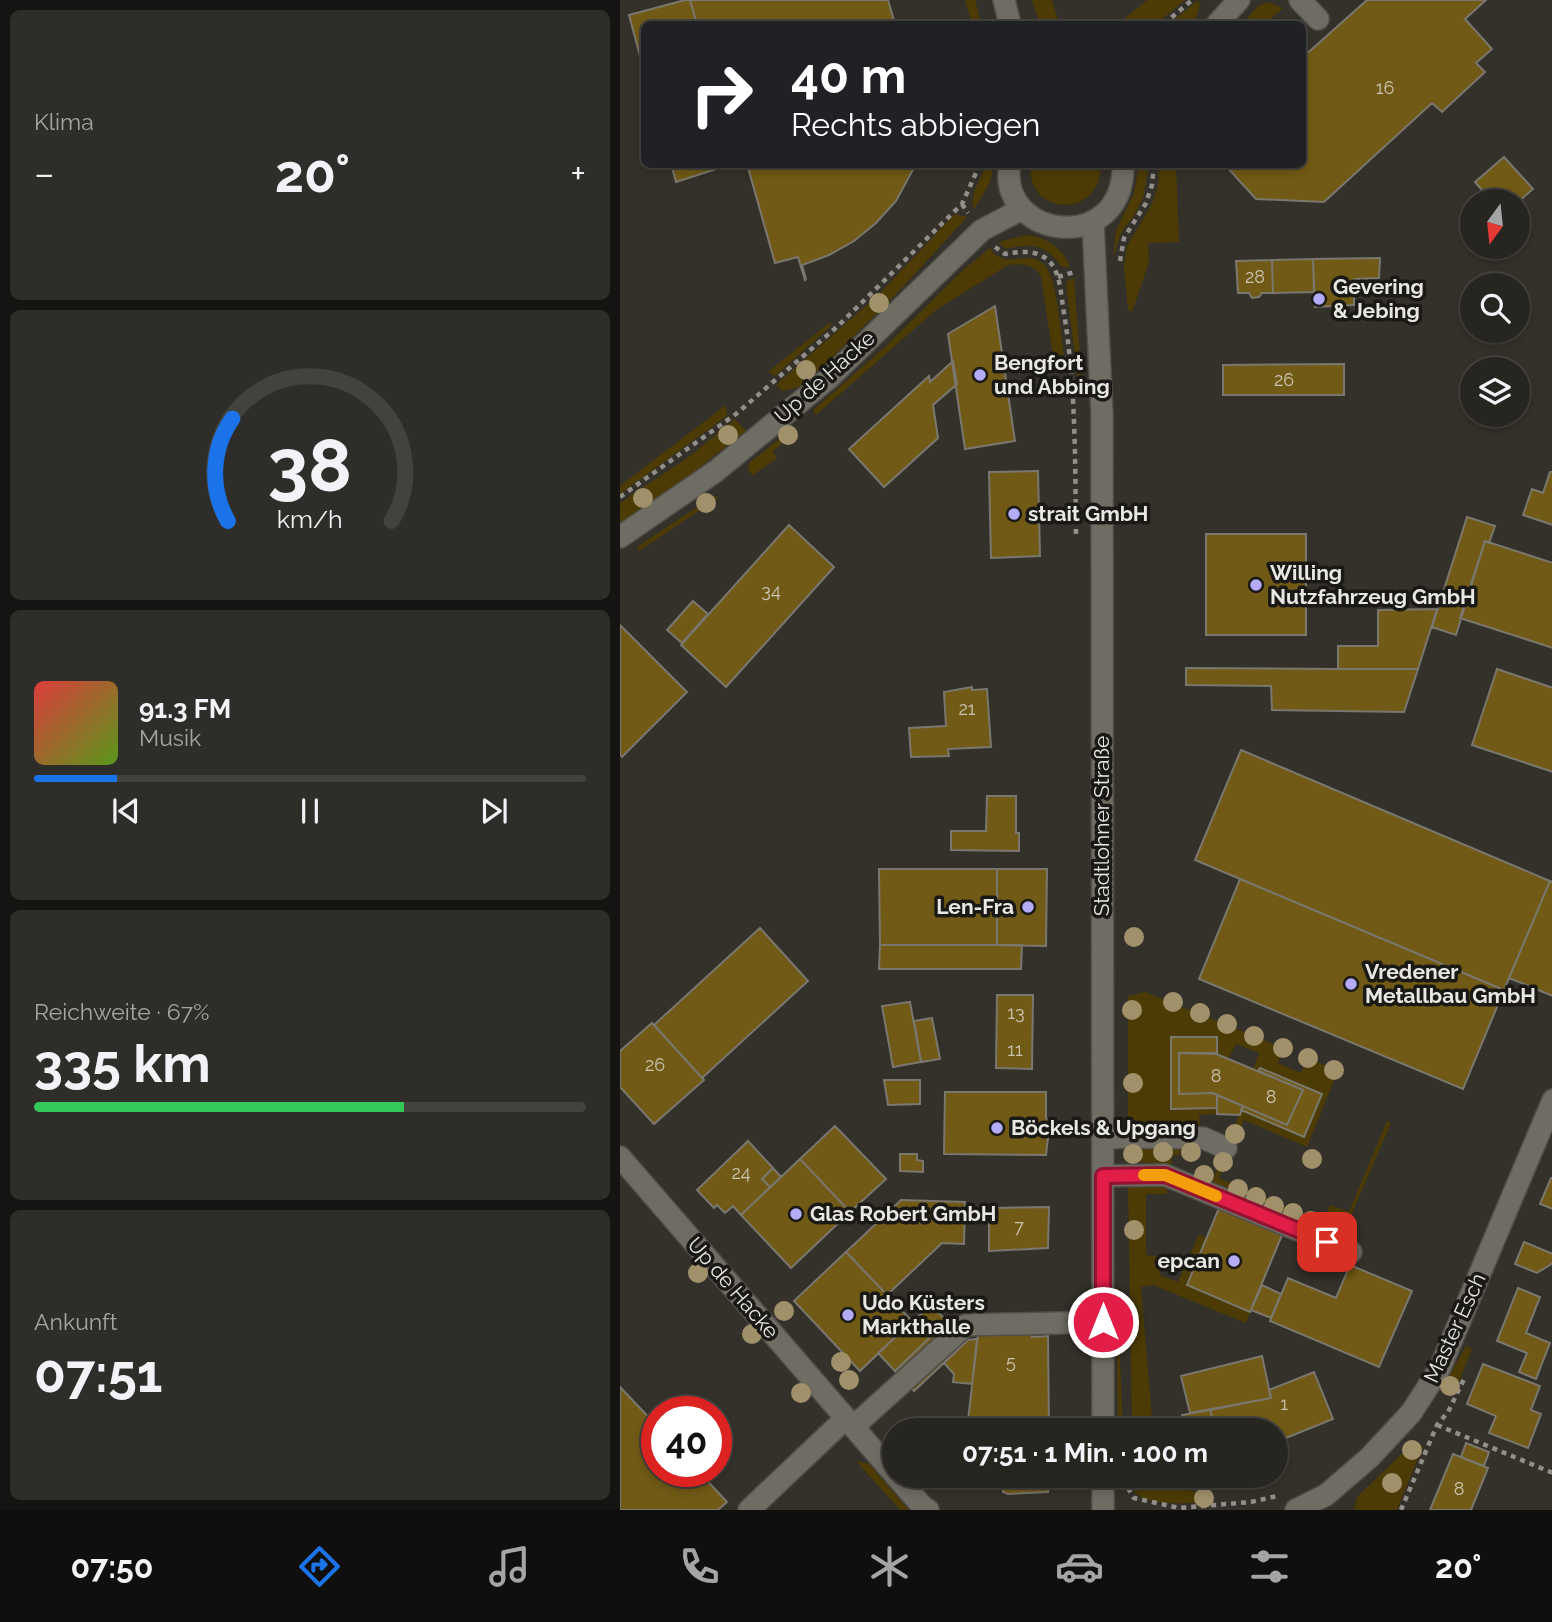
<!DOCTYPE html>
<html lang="de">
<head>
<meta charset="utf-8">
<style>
	body { margin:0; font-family:Raleway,sans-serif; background:#2f2d29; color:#f1f3f6; height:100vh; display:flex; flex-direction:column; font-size:26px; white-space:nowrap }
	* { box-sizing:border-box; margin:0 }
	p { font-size:23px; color:#a4a5a5 }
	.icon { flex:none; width:38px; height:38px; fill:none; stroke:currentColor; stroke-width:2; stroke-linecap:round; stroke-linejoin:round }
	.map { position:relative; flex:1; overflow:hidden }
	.side { display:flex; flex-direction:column; gap:10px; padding:10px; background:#151412; width:620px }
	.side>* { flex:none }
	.guide { position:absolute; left:21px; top:21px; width:665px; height:147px; border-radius:10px; box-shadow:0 4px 10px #0003,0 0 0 2px #43423e; background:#202124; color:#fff; overflow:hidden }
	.needle { width:46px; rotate:195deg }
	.fabs { position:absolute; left:840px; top:189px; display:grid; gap:14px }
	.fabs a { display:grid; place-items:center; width:70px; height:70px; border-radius:50%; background:#272520; box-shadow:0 4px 10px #0003,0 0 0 2px #43423e; font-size:35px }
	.speed { position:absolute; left:21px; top:1396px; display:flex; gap:14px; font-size:35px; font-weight:700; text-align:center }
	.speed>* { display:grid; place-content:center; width:91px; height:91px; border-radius:50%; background:#272520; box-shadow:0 4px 10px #0003,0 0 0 2px #43423e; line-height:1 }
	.speed .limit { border:10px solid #d22; background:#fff; color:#111 }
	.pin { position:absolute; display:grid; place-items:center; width:60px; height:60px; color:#fff; margin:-30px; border-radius:14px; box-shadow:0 4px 10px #0006 }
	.me { position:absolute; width:77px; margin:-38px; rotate:0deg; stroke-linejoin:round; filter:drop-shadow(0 0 5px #0008) }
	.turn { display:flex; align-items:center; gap:24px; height:147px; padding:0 35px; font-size:32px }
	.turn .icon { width:91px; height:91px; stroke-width:2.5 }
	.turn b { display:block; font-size:49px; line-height:60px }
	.big { font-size:52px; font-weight:700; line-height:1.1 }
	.side .widget { flex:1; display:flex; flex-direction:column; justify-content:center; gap:10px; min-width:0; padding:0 24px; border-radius:10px; background:#2f2d29 }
	.side .dial { align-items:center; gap:0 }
	.dial svg { height:182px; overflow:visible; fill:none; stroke:#43423e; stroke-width:7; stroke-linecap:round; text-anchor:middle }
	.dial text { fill:#f1f3f6; stroke:none }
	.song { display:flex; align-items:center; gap:21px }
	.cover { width:84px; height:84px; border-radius:10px; background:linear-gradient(135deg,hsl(0 70% 55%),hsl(90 70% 35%)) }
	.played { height:7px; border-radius:4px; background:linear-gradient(90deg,#1a73e8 15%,#43423e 15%) }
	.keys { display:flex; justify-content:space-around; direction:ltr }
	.heat { display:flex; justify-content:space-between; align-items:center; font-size:38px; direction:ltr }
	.charge { height:10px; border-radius:5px; background:linear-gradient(90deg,#34c759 67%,#43423e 0) }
	.trip { position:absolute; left:262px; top:1418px; width:406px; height:70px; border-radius:35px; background:#272520; box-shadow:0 4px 10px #0003,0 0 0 2px #43423e; font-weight:700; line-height:70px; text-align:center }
	.tab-bar { display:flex; height:112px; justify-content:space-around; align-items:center; background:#100f0d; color:#a4a5a5 }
	.tab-bar .icon { width:49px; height:49px }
	.tab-bar .current { color:#1a73e8 }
	.tab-bar b { font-size:32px; color:#f1f3f6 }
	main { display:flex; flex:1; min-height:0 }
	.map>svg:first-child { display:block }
	.green { fill:#4c3b04 }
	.building { fill:#715a15; stroke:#7a776f; stroke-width:2 }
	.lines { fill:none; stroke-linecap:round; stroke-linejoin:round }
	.minor-casing { stroke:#514f49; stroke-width:24 }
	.path { stroke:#928f8a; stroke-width:4.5; stroke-dasharray:5 5; stroke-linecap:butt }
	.minor { stroke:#6f6c64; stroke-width:21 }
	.tree { fill:#a0916b }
	.route-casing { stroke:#92132f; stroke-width:18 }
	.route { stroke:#e11d48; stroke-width:12 }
	.slow { stroke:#f59e0b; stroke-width:12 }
	.poi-dot { fill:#b5acf8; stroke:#1a1916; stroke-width:2.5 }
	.labels { text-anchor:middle; stroke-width:7; stroke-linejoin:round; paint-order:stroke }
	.number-label { font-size:18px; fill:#cbc4b0 }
	.poi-label { font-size:21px; font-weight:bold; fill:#e9e7e3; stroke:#1a1916; text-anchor:start }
	.street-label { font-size:21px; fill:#e9e7e3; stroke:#1a1916 }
</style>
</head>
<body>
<main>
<section class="side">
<div class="widget"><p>Klima</p>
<div class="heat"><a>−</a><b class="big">20°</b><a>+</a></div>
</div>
<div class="widget dial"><svg viewBox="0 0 100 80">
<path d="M14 69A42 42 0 1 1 86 69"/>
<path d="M14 69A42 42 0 0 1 16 24" stroke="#1a73e8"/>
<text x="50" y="56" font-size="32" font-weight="700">38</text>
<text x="50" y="72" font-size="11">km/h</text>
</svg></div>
<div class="widget">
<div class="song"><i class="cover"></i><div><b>91.3 FM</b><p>Musik</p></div></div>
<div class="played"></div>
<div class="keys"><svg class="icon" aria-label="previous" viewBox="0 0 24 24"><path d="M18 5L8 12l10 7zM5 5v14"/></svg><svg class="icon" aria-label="pause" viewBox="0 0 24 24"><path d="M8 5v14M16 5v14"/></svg><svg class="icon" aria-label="next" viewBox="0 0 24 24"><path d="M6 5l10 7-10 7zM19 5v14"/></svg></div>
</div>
<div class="widget"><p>Reichweite · 67%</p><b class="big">335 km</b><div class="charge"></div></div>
<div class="widget"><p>Ankunft</p><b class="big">07:51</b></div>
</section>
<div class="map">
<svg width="933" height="1510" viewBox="0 0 933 1510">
	<rect width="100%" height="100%" fill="#34312a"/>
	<path class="green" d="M345 0H355L361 24H352Z
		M412 0H432L439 24H420Z
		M527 0H565L536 24H498Z
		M578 0 580 5 574 24H549Z
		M649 2 663 8 645 24H622L638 6Z
		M366 165H374L370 182 354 209C348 196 362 178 366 165Z
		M411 165H481C481 221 405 215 411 165Z
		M519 165H529L523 198 515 214 501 233 493 258 496 230 514 193Z
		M539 165H556L559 242 528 243 529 262 512 312 508 310 504 266 507 246 532 204 538 186Z
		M335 214 347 217 282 288 216 354 179 387 162 391 156 385 257 296Z
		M406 235C426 237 444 248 450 268L441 266C425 244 411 243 386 249L378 242Z
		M370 248C387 274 409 244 427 268 437 281 441 336 444 355L433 356 421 276C413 264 402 263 388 265L316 310 196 415 193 410 266 346 342 271Z
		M454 278 463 397 460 396 446 285 448 280Z
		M209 323 212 325 155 376 148 372Z
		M106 405 107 416 0 494V486Z
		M115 419 126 431 57 485 0 523V503L70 456Z
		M172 429 175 433 153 451 157 458 133 475 128 470 129 463Z
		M94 496 99 497 19 551 18 546Z
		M525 992 663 1048 658 1063 681 1073 688 1058 718 1071 687 1147 624 1120 616 1139 611 1137 621 1110 684 1137 702 1094 640 1068 638 1071 633 1069 639 1053 616 1044 608 1059 597 1054V1037H551V1108H597V1114L579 1115 580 1125H508V996Z
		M767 1121 771 1123 722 1236 592 1182 602 1159 606 1161 599 1178 702 1222 710 1205 729 1212Z
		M508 1149H560V1155L552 1156 551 1165 508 1161Z
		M508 1185H547V1194H526V1255L545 1257 539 1275 558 1282 579 1234 586 1238 567 1285 630 1312 626 1323 533 1285 521 1287 533 1430H512Z
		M497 1336 499 1337 503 1430H498Z
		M846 1346 852 1349 834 1394 822 1389Z
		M794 1442 803 1446 777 1510H734L737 1497Z
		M236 1461 249 1464 289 1510H280Z
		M514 1475H536L537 1482 587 1495 588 1502C569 1503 526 1507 514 1491Z"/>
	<path class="building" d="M65 0H70L77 24H24V71L9 15Z
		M70 0H268L275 24H77Z
		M747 0H866L845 19 872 49 856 63 865 72 822 112 812 103 704 202 636 199 604 164H682V58Z
		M884 157 913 189 898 202 876 201 870 195 868 197 855 182Z
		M51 164H112L56 182Z
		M127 164H296L276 201 256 223 234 241 209 255 182 265 186 279 185 280 178 257 155 263Z
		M760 258 759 278 734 279V305L695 307 693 259Z
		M693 259 694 292 653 293 652 260Z
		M652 260 653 293H642L639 297 632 298 629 293H618L616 261Z
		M375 306 395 441 345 449 328 334Z
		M333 361 337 384 313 405 318 438 264 487 229 449 309 376 310 382Z
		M724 364V395H603V365Z
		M418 471 420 556 371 558 369 472Z
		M930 472H933V525L903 515 912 489 923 493Z
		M847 517 875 526 869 543 865 541 836 635 812 627Z
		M169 525 214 567 106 687 61 645Z
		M586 534H686V635H586Z
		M865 541 933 563V648L840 618Z
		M73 601 88 614 62 643 47 630Z
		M817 609 798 669H718V646H758V610Z
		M0 625 67 692 2 757 0 754Z
		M566 668 718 669H798L784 712 652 710 651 686 566 685Z
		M877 669 933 688V772L852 745Z
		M352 687V690L367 689 371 747 328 749 329 756 291 757 289 728 326 726 324 692Z
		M621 750 930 881 884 990 575 860Z
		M367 796H396V833H399V851L331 850V831H366Z
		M259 869H377V945H260Z
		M377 869H427L426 946 377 945Z
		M620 879 884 990 843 1089 579 979Z
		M930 881 933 882V996L889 978Z
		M140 928 188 981 82 1078 34 1025Z
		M260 945H402L401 969H259Z
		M377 995H413L412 1069 376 1068Z
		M290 1002 301 1062 273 1067 262 1006Z
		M312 1018 320 1059 301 1062 294 1021Z
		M32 1023 84 1080 34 1124 0 1087V1051Z
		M551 1037H597V1054L559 1053V1094L593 1093 597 1095V1108L551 1109Z
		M559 1053H594L683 1090 667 1125 593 1093 559 1094Z
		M640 1068 702 1094 684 1137 621 1110 623 1106 667 1125 683 1090 638 1071Z
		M264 1080H300V1104L268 1105Z
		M325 1092H426V1118L430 1121 426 1155 324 1154Z
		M597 1095 623 1106 620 1115 597 1114Z
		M215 1126 266 1179 230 1212 180 1159Z
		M128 1141 153 1168 142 1179 150 1187 121 1215 113 1206 105 1213 97 1205 94 1208 77 1190Z
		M280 1154H297V1160L303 1161V1172L280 1171Z
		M180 1159 230 1212 171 1268 121 1215Z
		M153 1168 161 1177 150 1187 142 1179Z
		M931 1178H933V1209L920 1204Z
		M281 1200 345 1202 344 1244 322 1243 267 1295 226 1252Z
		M429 1207 428 1248 369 1251V1208Z
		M599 1208 662 1235 630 1312 567 1285Z
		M904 1242 933 1254V1263L917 1273 895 1264Z
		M226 1252 292 1321 240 1371 174 1301Z
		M730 1265 792 1291 759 1367 650 1321 668 1278 716 1298Z
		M642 1285 661 1294 651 1318 631 1310Z
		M898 1288 920 1297 906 1333 930 1343 916 1379 899 1372 907 1353 877 1341Z
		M311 1305 327 1321 275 1371 258 1353Z
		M327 1321 346 1342 294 1391 275 1371Z
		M412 1333V1337L428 1336 429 1430 347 1429 358 1334Z
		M357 1339 352 1384 333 1382 334 1374 324 1363 348 1340Z
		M642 1356 651 1398 570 1413 561 1376Z
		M863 1364 920 1386 911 1410 921 1414 908 1448 869 1433 876 1416 847 1404Z
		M694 1372 713 1419 656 1442V1430H596L590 1410 651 1398 649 1390Z
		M0 1387 37 1426V1472H79L107 1502 98 1510H0Z
		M590 1410 596 1430H566L562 1415Z
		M846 1443 869 1452 864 1466 841 1457Z
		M833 1454 868 1468 851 1510H810Z
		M362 1475H428V1492L388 1494 383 1492V1482H364Z"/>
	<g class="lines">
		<g class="minor-casing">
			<path id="minor" d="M384 0 390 24
				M680 0 698 19
				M597 24 619 0
				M390 164C376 239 505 257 503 164
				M473 222 482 414 483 1430
				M0 537 96 471 209 378 362 230 402 209
				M483 1139 502 1137 583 1138 606 1148
				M0 1157 275 1475
				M483 1176 545 1175 731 1252
				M233 1427 346 1325 483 1322
				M275 1475 303 1507 308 1510
				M483 1475V1510
				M129 1510 225 1419
				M676 1510 706 1495 749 1458 791 1413 820 1368 933 1100"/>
		</g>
		<path class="path" d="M544 24 572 0
			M342 204 348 213
			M375 247 385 254C402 251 422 249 433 266 440 277 441 294 443 307 456 383 455 460 456 536
			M500 261 504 238 526 203 532 185 534 164
			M438 277 454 272
			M384 366 449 358
			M0 497 116 414 218 326 342 204 360 164
			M817 1425 933 1473
			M508 1488 514 1498 559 1508 631 1502 657 1496
			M781 1510 817 1425 828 1412 844 1379"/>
		<use href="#minor" class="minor"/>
	</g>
	<g class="tree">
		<circle cx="259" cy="303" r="10"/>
		<circle cx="186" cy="370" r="10"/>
		<circle cx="108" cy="435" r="10"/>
		<circle cx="168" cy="435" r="10"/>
		<circle cx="23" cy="498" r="10"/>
		<circle cx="86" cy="503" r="10"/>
		<circle cx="514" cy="937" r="10"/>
		<circle cx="553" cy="1002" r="10"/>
		<circle cx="512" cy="1010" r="10"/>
		<circle cx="580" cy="1013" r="10"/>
		<circle cx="607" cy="1024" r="10"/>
		<circle cx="634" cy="1036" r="10"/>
		<circle cx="663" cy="1048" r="10"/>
		<circle cx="688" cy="1058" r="10"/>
		<circle cx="714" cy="1070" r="10"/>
		<circle cx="513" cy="1083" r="10"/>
		<circle cx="615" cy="1134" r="10"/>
		<circle cx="543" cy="1152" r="10"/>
		<circle cx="571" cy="1152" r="10"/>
		<circle cx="513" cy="1154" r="10"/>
		<circle cx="692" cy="1159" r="10"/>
		<circle cx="603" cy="1162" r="10"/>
		<circle cx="584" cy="1175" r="10"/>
		<circle cx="618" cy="1189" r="10"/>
		<circle cx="636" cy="1197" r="10"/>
		<circle cx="654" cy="1206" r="10"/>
		<circle cx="673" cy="1213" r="10"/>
		<circle cx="691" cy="1221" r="10"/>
		<circle cx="514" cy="1230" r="10"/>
		<circle cx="78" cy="1273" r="10"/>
		<circle cx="164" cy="1311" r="10"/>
		<circle cx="132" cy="1334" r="10"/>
		<circle cx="221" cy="1362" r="10"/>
		<circle cx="229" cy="1380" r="10"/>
		<circle cx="830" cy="1386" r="10"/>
		<circle cx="181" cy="1393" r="10"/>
		<circle cx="792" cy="1450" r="10"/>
		<circle cx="772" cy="1483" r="10"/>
		<circle cx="584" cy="1498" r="10"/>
	</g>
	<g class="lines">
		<g class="route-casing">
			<path id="route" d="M483 1322V1176L545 1175 707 1242"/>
		</g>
		<use href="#route" class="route"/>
		<path class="slow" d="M524 1175H545L596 1196"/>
	</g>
	<g class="poi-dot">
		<circle cx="699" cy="299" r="7"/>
		<circle cx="360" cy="375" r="7"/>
		<circle cx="394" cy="514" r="7"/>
		<circle cx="636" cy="585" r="7"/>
		<circle cx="408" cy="907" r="7"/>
		<circle cx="731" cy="984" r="7"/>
		<circle cx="377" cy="1128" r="7"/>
		<circle cx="176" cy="1214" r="7"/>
		<circle cx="614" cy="1261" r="7"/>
		<circle cx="228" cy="1315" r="7"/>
	</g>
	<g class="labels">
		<g class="number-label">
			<text x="765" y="94">16</text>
			<text x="635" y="283">28</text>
			<text x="664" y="386">26</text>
			<text x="151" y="597">34</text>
			<text x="347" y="715">21</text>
			<text x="396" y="1019">13</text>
			<text x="395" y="1056">11</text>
			<text x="35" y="1071">26</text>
			<text x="596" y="1082">8</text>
			<text x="651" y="1103">8</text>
			<text x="121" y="1179">24</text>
			<text x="399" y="1233">7</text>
			<text x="391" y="1368">5</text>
			<text x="664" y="1410">1</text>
			<text x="839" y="1495">8</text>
		</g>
		<g class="poi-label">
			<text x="713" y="294">Gevering<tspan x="713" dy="24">&amp; Jebing</tspan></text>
			<text x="374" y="370">Bengfort<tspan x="374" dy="24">und Abbing</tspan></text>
			<text x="408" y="521">strait GmbH</text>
			<text x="650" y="580">Willing<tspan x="650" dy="24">Nutzfahrzeug GmbH</tspan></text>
			<text x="394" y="914" text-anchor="end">Len-Fra</text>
			<text x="745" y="979">Vredener<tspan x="745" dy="24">Metallbau GmbH</tspan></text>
			<text x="391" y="1135">Böckels &amp; Upgang</text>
			<text x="190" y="1221">Glas Robert GmbH</text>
			<text x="600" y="1268" text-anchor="end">epcan</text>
			<text x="242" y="1310">Udo Küsters<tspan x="242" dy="24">Markthalle</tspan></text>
		</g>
		<g class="street-label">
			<text transform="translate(205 377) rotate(-42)" y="7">Up de Hacke</text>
			<text transform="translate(482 826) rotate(-90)" y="7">Stadtlohner Straße</text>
			<text transform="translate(113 1288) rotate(49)" y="7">Up de Hacke</text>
			<text transform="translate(835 1328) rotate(-65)" y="7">Master Esch</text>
		</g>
	</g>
</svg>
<div class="fabs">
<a><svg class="needle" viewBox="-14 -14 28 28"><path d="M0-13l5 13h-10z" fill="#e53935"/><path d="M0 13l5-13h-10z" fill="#a4a5a5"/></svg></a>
<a><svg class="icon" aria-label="search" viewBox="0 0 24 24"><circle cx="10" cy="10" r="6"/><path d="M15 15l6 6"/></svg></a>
<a><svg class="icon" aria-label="layers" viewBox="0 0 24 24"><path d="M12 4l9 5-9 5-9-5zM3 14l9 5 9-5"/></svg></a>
</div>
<div class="speed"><div class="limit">40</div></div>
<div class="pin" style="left:707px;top:1242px;background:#d93025"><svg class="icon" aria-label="arrive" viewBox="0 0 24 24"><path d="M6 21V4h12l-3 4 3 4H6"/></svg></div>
<svg class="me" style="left:483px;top:1322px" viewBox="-20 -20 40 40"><circle r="17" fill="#e11d48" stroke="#fff" stroke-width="3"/><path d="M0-11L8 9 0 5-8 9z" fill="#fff"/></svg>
<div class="trip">07:51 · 1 Min. · 100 m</div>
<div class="guide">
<div class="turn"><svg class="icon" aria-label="right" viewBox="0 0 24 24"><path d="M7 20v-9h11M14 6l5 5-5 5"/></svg><div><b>40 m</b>Rechts abbiegen</div></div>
</div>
</div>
</main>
<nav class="tab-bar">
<b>07:50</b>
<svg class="icon current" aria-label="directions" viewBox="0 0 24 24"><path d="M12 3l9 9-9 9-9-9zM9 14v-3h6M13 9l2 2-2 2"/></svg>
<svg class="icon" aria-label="music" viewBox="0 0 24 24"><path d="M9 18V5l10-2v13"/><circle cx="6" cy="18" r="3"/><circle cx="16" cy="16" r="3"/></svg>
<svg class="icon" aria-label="phone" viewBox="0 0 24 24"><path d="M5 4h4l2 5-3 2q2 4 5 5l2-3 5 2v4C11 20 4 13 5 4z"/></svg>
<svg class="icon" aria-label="climate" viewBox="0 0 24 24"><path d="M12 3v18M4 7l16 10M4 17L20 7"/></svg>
<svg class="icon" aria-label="car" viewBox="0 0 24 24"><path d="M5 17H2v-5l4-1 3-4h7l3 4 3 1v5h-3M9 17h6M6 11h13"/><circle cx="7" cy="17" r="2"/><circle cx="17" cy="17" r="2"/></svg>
<svg class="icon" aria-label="filters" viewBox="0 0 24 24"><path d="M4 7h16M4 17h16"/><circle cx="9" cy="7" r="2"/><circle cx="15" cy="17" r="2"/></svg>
<b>20°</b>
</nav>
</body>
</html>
